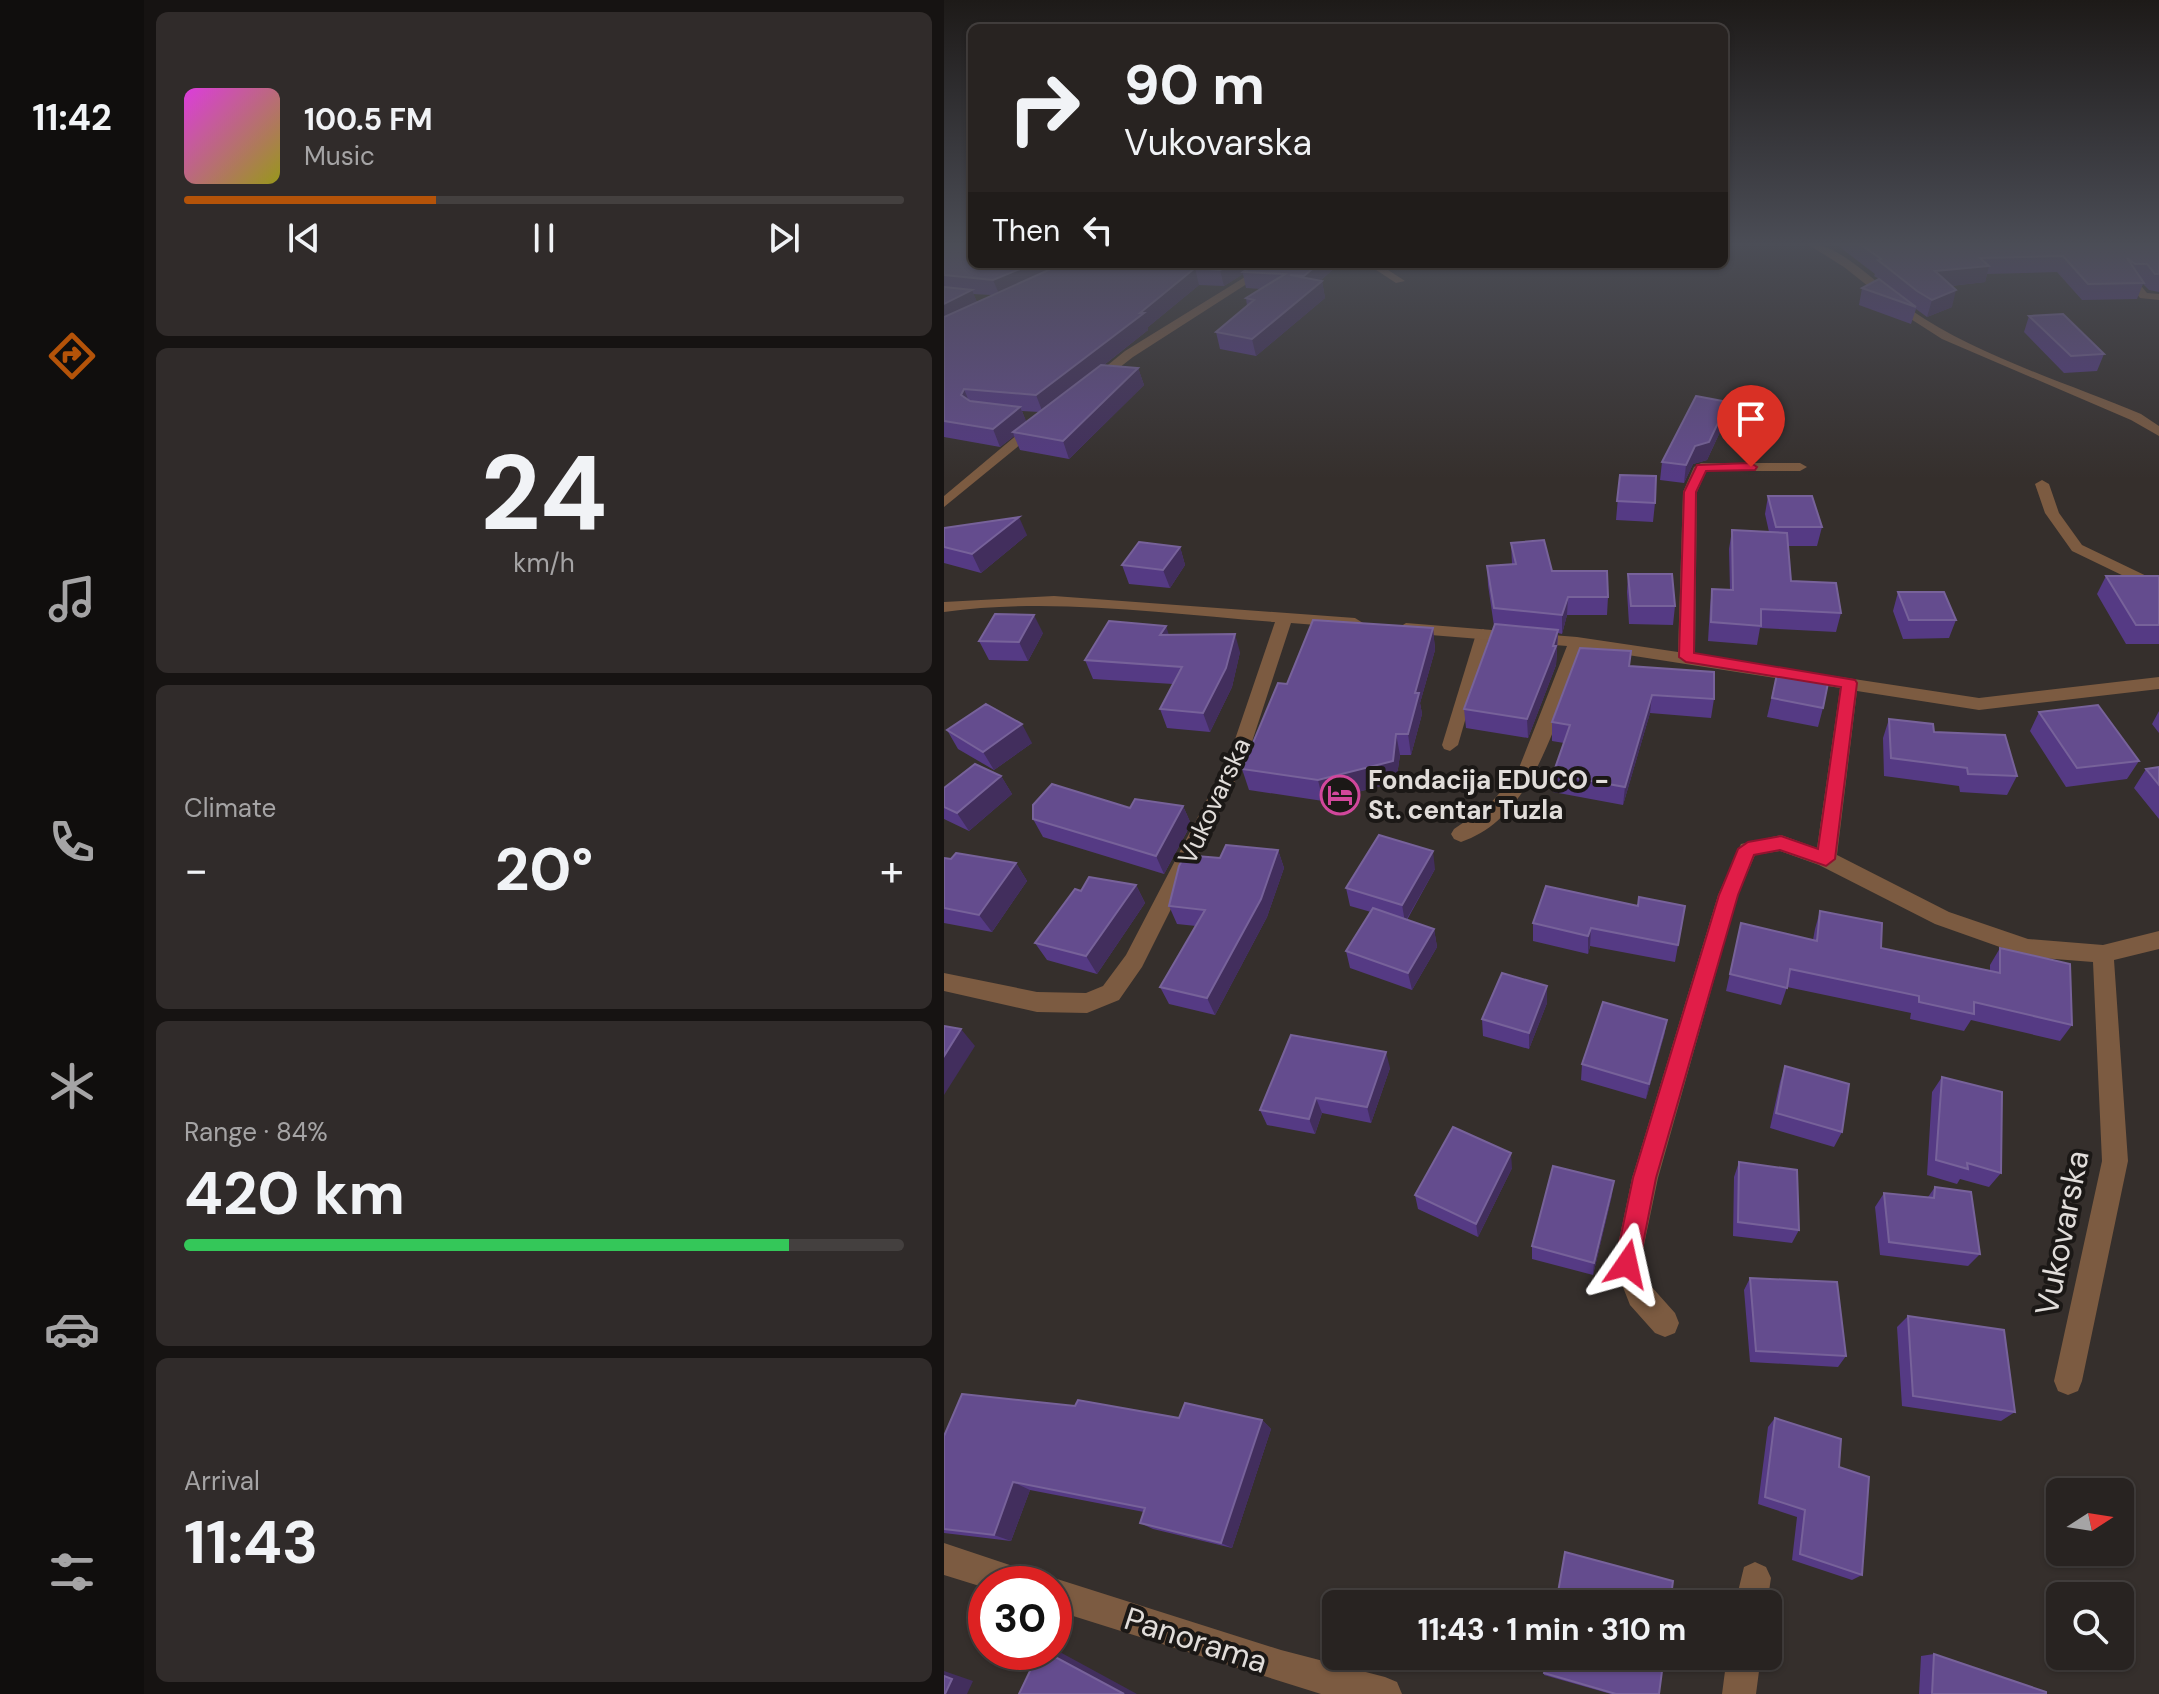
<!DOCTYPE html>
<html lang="en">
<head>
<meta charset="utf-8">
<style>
	body { margin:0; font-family:"DM Sans",sans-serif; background:#302b2a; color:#f1f3f6; height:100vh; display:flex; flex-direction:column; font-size:30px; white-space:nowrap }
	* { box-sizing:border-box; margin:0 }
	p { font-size:26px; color:#a5a4a5 }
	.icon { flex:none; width:44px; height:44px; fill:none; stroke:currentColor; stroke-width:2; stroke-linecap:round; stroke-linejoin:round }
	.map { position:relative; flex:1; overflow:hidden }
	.side { display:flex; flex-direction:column; gap:12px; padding:12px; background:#161312; width:800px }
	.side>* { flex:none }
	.top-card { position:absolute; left:24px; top:24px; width:760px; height:244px; border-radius:12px; box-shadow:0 2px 6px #0004,0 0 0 2px #44403f; background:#282321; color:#f1f3f6; overflow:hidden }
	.needle { width:52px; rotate:78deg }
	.fabs { position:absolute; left:1102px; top:1478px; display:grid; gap:16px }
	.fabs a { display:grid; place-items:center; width:88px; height:88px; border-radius:12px; background:#282321; box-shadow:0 2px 6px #0004,0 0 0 2px #44403f; font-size:40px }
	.speed { position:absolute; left:24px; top:1566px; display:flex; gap:16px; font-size:40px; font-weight:700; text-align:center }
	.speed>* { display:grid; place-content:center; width:104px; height:104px; border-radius:50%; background:#282321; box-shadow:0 2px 6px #0004,0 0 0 2px #44403f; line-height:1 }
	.speed .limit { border:12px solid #d22; background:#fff; color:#111 }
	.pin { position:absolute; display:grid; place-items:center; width:68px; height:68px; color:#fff; margin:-82px -34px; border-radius:50% 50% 50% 0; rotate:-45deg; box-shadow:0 0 8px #0007 }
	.pin .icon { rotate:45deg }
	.me { position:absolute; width:88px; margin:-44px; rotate:11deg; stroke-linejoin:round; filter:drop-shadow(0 0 6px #0008) }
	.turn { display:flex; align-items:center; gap:28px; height:168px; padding:0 24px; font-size:36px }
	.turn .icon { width:104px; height:104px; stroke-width:2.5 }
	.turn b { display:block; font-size:56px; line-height:68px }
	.then { display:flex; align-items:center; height:76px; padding:0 24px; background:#0003; gap:16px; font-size:30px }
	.big { font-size:60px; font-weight:700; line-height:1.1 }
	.side .card { flex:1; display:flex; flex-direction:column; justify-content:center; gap:12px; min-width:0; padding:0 28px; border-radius:12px; background:#302b2a }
	.side .dial { align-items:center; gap:0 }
	.dial b { font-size:104px; line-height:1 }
	.song { display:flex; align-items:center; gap:24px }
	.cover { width:96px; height:96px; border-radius:12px; background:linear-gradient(135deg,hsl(300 70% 55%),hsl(60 70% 35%)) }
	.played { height:8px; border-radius:4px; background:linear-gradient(90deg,#b45309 35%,#44403f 35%) }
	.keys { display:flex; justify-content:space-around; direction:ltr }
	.heat { display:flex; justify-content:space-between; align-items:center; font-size:44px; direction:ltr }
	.charge { height:12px; border-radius:6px; background:linear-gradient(90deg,#34c759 84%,#44403f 0) }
	.trip { position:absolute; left:378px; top:1590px; width:460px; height:80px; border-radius:12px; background:#282321; box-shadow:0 2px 6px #0004,0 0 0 2px #44403f; font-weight:700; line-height:80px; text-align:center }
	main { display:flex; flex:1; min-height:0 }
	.dock { display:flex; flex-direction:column; width:144px; justify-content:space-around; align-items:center; background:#100e0d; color:#a5a4a5 }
	.dock .icon { width:56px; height:56px }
	.dock .active { color:#b45309 }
	.dock b { font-size:36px; color:#f1f3f6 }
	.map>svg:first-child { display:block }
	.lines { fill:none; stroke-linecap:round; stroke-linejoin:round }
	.lane { fill:#7c5b41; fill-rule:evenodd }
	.street { fill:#7c5b41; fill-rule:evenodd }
	.wall { fill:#553a84; fill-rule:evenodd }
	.shaded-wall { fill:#422e5d }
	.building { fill:#644c8e; stroke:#77629a; stroke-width:2 }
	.route { fill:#e11d48; stroke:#92132f; stroke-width:2 }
	.labels { text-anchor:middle; stroke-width:8; stroke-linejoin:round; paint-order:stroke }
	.poi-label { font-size:26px; font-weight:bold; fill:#e1ddda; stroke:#1b1816; text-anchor:start }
	.street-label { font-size:26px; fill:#e1ddda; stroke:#1b1816 }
	.near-street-label { font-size:32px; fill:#e1ddda; stroke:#1b1816 }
</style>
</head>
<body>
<main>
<nav class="dock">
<b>11:42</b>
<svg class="icon active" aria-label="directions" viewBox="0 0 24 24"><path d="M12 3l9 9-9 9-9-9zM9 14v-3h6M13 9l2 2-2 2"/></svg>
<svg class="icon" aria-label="music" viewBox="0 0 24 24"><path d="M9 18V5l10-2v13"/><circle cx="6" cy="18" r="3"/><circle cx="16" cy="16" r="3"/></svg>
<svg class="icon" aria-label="phone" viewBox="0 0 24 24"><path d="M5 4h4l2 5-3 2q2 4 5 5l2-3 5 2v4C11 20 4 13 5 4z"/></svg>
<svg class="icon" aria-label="climate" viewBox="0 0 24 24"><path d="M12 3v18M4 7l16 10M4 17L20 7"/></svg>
<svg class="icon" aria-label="car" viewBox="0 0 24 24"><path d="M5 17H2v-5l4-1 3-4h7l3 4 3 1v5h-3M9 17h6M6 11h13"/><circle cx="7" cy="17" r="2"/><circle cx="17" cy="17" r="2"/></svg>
<svg class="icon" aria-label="filters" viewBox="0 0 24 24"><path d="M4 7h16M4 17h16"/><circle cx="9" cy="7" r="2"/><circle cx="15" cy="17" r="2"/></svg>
</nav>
<section class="side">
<div class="card">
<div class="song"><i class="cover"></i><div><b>100.5 FM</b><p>Music</p></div></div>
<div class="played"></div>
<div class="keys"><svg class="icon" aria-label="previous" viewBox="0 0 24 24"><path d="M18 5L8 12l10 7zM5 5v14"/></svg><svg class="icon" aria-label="pause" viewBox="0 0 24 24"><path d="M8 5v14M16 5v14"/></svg><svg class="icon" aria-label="next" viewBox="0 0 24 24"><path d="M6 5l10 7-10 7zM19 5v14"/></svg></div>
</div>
<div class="card dial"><b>24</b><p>km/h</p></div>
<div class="card"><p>Climate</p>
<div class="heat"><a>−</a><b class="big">20°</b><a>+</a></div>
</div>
<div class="card"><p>Range · 84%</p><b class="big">420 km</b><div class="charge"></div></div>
<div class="card"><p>Arrival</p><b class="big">11:43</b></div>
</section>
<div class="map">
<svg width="1215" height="1694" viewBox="0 0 1215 1694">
	<rect width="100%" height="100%" fill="#352f2c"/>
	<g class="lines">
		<path class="lane" d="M539 629 546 634 514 745 506 751 500 749 498 745 532 634Z"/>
		<path class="street" d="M860 242C896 242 938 289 967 310 1030 354 1125 384 1197 414L1215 426V436L1187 420 998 339 959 314 900 267Z
			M322 264H334L189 357 153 385 143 382 181 351Z
			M423 264H435L461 281 452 283Z
			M1186 282H1194L1203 293 1215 294V300L1196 298 1185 284Z
			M87 423 99 426 0 507V496Z
			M757 463H856L863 467 856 471H762L753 492 751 655 1035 698 1215 677V689L1035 710 913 691 893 855 1005 912 1084 939 1159 945 1215 931V949L1170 960 1184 1161 1138 1381 1134 1391 1124 1395 1114 1391 1110 1381 1158 1161 1149 962 1084 957 991 924 875 865 836 851 811 855 794 895 714 1178 696 1264 706 1285 731 1313 735 1323 731 1333 721 1337 711 1333 686 1305 670 1264 688 1178 774 895 797 844 837 835 873 848 896 688 639 648C615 712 591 818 517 842L510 839 507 834 510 829 545 805 573 773 623 646 462 633 454 628 462 623 633 637 734 652 739 492 750 467Z
			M1098 480 1105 484 1115 513 1138 545 1215 582V593L1128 551 1101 513 1091 484Z
			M110 596 411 618 419 623 411 628 347 623 303 757 198 967 175 1000 143 1013 93 1012 0 991V973L93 992 142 993 159 986 182 955 285 757 331 622C222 614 109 597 0 612V602Z
			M0 1543 90 1573 95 1584H42V1588L0 1575Z
			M811 1562 822 1567 827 1578 823 1604H791L800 1567Z
			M110 1578 337 1650 441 1677 453 1682 458 1694H377L110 1610V1584H98Z
			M783 1656H817L812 1694H778Z"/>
	</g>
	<path class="wall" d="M0 242 28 264H395L376 281H378L381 298 312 356 276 349 272 332 303 306 302 298 317 289 302 288 299 274 280 286 255 285 204 327V330L160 365 194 368 200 385 125 459 76 450 70 436 56 447 0 437ZM29 294 48 295 33 302ZM78 411 95 412 82 422Z
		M889 242H1215V292L1205 290 1199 284 1193 299 1138 300 1113 272 1043 274 1041 282 1007 286 1008 307 983 317 972 309 967 324 915 305 918 288 935 279 930 276 931 274Z
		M1085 316 1160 354 1153 371 1120 373 1080 332Z
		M784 402 782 419 763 460 749 464 740 483 716 480 718 462Z
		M676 475 711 503 709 522 672 520Z
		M824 496 878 527 873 546H844L847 581 897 613 892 632 816 628 813 645 764 641 766 607 768 589 786 590 785 549 788 530 825 532 821 514Z
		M0 528 83 535 37 573 0 563Z
		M567 543 608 571 664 597 663 615H623L618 634 614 633 612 665 584 738 522 728 520 709 550 626 544 585 543 566 568 564Z
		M236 547 241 565 226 588 185 584 178 565Z
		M684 574 731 606 729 625 685 624 683 592Z
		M1162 576H1215V644H1182L1153 594Z
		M954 592 1012 620 1005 638 959 639 949 611Z
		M489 628 491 650 476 703 478 714 467 755H456L452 782 379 801 305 790 298 769 343 684Z
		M99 633 84 661 45 660 35 641Z
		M225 635 296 652 288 687 266 732 223 728 216 709 229 684 149 679 141 660Z
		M685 666 770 699 767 718 706 713 679 805 609 792V774L620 743 608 741V722Z
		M833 674 879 708 874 727 823 717Z
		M1215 711V733L1208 724Z
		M1095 712 1195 761 1183 779 1122 787 1086 731Z
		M945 719 990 732 1073 776 1063 795 1016 792 1015 786 940 776 939 738Z
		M3 730 88 743 50 770 14 749Z
		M1215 767V819L1190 788 1202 769Z
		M57 776 68 794 25 831 0 819V788Z
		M239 806 247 824 220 874 99 837 89 819 186 808Z
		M334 850 340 868 323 917 271 1015 225 1004 216 987 252 926 233 924 225 906 276 858Z
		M0 858 72 863 83 881 48 932 0 923Z
		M491 869 463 920 490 929 493 947 468 990 406 968 402 951 427 912 406 906 402 888Z
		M192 885 201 903 153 974 103 960 91 943 137 891Z
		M694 906H741L731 962 646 946 644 954 589 941V923Z
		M876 911 937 948 1046 971V965L1056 948 1128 1025 1116 1041 1027 1020 1020 1031 966 1019 967 1013 843 987 837 1005 782 991 797 923 869 940 871 929Z
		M603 1003 585 1049 539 1036 538 1019Z
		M723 1020 720 1036 702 1099 637 1080 638 1064Z
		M841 1066 898 1132 890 1147 826 1128 836 1082Z
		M446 1068 427 1123 378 1113 371 1134 323 1125 316 1110Z
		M998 1077 1057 1173 1045 1187 1016 1179 1013 1184 983 1175 988 1092Z
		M795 1162 855 1230 848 1243 789 1236 790 1177Z
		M568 1168 534 1237 474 1209 471 1195Z
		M991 1187 1036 1254 1024 1266 936 1255 931 1207 940 1193 984 1197Z
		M668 1195 649 1275 588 1259V1246Z
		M806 1278 902 1356 894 1367 806 1362 800 1290Z
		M964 1316 1071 1412 1057 1421 958 1406 953 1327Z
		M235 1418 318 1420 327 1429 288 1548 209 1529 196 1523 200 1512 86 1490 67 1541 0 1533V1436Z
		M831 1418 895 1467 918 1575 908 1580 848 1560 853 1517 814 1504 824 1427Z
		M990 1654 1102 1694H975L977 1656Z
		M600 1673 715 1694H667L600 1675Z"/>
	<path class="shaded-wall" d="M88 264H132L56 296 49 280Z
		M287 264H316L299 272V274L280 286 276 270Z
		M374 264H395L363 292 360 276Z
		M1045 266 1041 282 987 288 991 271Z
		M251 268 255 285 204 327V330L99 413 92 395Z
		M378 281 381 298 312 356 308 339Z
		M28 290 35 307 0 324V304Z
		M1012 290 1008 307 983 317 988 300Z
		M194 368 200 385 125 459 119 441Z
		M20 389 27 406 17 395Z
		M784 402 782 419 763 460 749 464 740 483 742 465 751 446Z
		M76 407 84 425 69 432 70 436 56 447 49 429Z
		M75 517 83 535 37 573 28 554Z
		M236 547 241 565 226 588 219 570Z
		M624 597 623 615 618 634V615Z
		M90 615 99 633 84 661 75 642Z
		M222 626 228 644 216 635Z
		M489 628 491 650 476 703 478 714 467 755 464 734 471 693Z
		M614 630 612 665 584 738 583 719Z
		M291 634 296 652 288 687 266 732 259 713Z
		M708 695 706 713 679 805 681 787Z
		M78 724 88 743 50 770 39 752Z
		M452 734 456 755 452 782 379 801 374 780Z
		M57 776 68 794 25 831 13 813Z
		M239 806 247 824 220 874 212 856Z
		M334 850 340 868 323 917 271 1015 263 998Z
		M489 851 491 869 461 922 458 905Z
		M72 863 83 881 48 932 35 915Z
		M192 885 201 903 153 974 142 956Z
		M647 928 646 946 644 954V936Z
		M490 929 493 947 468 990 464 973Z
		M603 986V1003L585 1049V1033Z
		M723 1020 720 1036 702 1099 705 1084Z
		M17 1029 31 1046 0 1095V1056Z
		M442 1052 446 1068 427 1123 423 1107Z
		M372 1098 378 1113 371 1134 365 1119Z
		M567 1153 568 1168 534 1237 532 1224Z
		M670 1181 668 1195 649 1275 650 1263Z
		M318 1420 327 1429 288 1548 277 1543Z
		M69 1482 86 1490 67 1541 50 1535Z
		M110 1651H114L193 1694H180L102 1652H110Z
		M0 1671 29 1681 23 1694H1Z"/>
	<path class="building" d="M0 242H28V264H88L49 280 0 275Z
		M913 242H1215V274H1211L1203 264H1191L1183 258 1200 283 1144 284 1119 256 1036 258 1045 266 991 271 1012 290 988 300 973 291 934 260 937 259Z
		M118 264H287L276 270 251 268 196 313H200L92 395 20 389 17 395 26 401 76 407 49 429 0 421V317Z
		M311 264H374L360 276 346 275 378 281 308 339 272 332 310 300 302 298 341 274 299 272Z
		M935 279 972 307 918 288Z
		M0 287 28 290 0 304Z
		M1119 314 1160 354 1127 356 1085 316Z
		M157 365 194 368 119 441 69 432Z
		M752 396 784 402 765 442 751 446 742 465 718 462Z
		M676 475 712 476 711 503 673 501Z
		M824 496H868L878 527H832Z
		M75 517 28 554 0 547V528Z
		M788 530 843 533 847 581 892 583 897 613 817 609V626L767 622 768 589 789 590Z
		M600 540 608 571H663L664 597H624L618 615 550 608 543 566 572 564 567 543Z
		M195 542 236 547 219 570 178 565Z
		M684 574H728L731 606H687Z
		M1162 576H1215V625H1192Z
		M954 592H1000L1012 620H965Z
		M51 614 90 615 75 642 35 641Z
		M369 620 489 628 471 693H475L464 734H452L449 761 374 780 298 769 334 683 343 684Z
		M165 621 222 626 216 635 291 634 282 668 259 713 216 709 238 667 141 660Z
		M551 624 614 630 609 646H612L583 719 520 709Z
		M636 648 687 651 685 666 770 672V699L708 695 681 787 609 774 626 725 608 722Z
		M833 674 884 683 879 708 828 698Z
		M42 704 78 724 39 752 3 730Z
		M1154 705 1195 761 1133 768 1095 712Z
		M945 719 989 724 990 732 1061 735 1073 776 1024 774 1023 768 947 758Z
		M31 764 57 776 13 813 0 807V788Z
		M1215 767V785L1202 769Z
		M108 784 186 808 191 799 239 806 212 856 89 819V805Z
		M435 835 489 851 458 905 402 888Z
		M282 845 334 850 317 899 263 998 216 987 261 910 225 906 235 866 241 855 276 858Z
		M12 853 72 863 35 915 0 908V858L7 859Z
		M145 877 192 885 142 956 91 943 131 889 137 891Z
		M602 886 694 906 695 897 741 906 734 945 647 928 644 936 589 923Z
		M429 908 490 929 464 973 402 951Z
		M876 911 938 923 937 948 1056 973V948L1126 964 1128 1025 1030 1002V1014L975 1002V996L846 969 843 988 786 974 797 923 873 941Z
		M558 973 603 986 585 1033 538 1019Z
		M659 1002 723 1020 705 1084 638 1064Z
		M0 1026 17 1029 0 1056Z
		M347 1035 442 1052 423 1107 372 1098 365 1119 316 1110Z
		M841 1066 905 1084 898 1132 832 1113Z
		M998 1077 1058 1092 1057 1173 1023 1163 1024 1169 992 1160Z
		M509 1127 567 1153 532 1224 471 1195Z
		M795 1162 853 1170 855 1230 794 1222Z
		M609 1166 670 1181 650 1263 588 1246Z
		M991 1187 1027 1192 1036 1254 945 1242 940 1193 990 1198Z
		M806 1278 893 1282 902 1356 812 1351Z
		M964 1316 1060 1330 1071 1412 969 1396Z
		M18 1394 131 1406 134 1400 235 1418 241 1403 318 1420 277 1543 196 1523 201 1508 69 1482 50 1535 0 1529V1436Z
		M831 1418 897 1439 895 1467 925 1477 918 1575 856 1554 861 1510 821 1497Z
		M621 1552 729 1581 726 1604H612Z
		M95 1652H102L180 1694H75Z
		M990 1654 1102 1692V1694H988Z
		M603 1656H720L715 1694H672L600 1673Z
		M0 1676 8 1679 1 1694H0Z"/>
	<linearGradient id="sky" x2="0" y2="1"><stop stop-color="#1d1a18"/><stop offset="0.51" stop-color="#4b4d56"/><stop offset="1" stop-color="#4b4d56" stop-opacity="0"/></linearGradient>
	<rect width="1215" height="479" fill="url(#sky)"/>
	<path class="route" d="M807 463 813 467 811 470 762 471 752 492 750 653 911 680 913 683 891 859 882 866 836 850 810 855 794 895 712 1178 695 1264 692 1273 683 1277 675 1273 671 1264 689 1178 775 895 794 849 804 842 837 836 874 849 897 687 742 662 735 657 740 492 753 465Z"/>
	<defs>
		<g id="hotel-ring" transform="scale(2)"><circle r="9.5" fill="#1b1816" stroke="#d1479c" stroke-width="1.5"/><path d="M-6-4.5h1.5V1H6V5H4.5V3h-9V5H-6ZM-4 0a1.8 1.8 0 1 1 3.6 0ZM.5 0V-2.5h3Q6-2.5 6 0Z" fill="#d1479c"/></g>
	</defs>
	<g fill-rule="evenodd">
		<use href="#hotel-ring" x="396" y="795"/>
	</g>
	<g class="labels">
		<g class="poi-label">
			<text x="424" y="789">Fondacija EDUCO -<tspan x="424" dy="30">St. centar Tuzla</tspan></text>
		</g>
		<g class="street-label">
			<text transform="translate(270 801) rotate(-65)" y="9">Vukovarska</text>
		</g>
		<g class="near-street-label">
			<text transform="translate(1118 1233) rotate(-79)" y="11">Vukovarska</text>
			<text transform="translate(252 1640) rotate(18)" y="11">Panorama</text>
		</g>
	</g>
</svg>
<div class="fabs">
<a><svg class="needle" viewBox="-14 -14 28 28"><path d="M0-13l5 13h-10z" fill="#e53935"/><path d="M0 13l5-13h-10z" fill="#a5a4a5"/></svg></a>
<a><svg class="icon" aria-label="search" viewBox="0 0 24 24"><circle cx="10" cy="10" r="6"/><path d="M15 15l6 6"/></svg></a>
</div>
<div class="speed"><div class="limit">30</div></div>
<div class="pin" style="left:807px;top:467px;background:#d93025"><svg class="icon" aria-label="arrive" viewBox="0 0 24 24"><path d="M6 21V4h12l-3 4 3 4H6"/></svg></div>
<svg class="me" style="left:683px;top:1264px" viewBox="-20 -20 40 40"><path d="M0-17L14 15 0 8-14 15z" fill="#e11d48" stroke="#fff" stroke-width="4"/></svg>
<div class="trip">11:43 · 1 min · 310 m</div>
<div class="top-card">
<div class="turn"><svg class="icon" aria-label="right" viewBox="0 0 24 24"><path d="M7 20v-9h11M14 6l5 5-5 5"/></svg><div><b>90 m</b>Vukovarska</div></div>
<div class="then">Then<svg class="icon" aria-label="left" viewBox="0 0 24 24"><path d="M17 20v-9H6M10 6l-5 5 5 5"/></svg></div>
</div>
</div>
</main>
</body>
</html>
